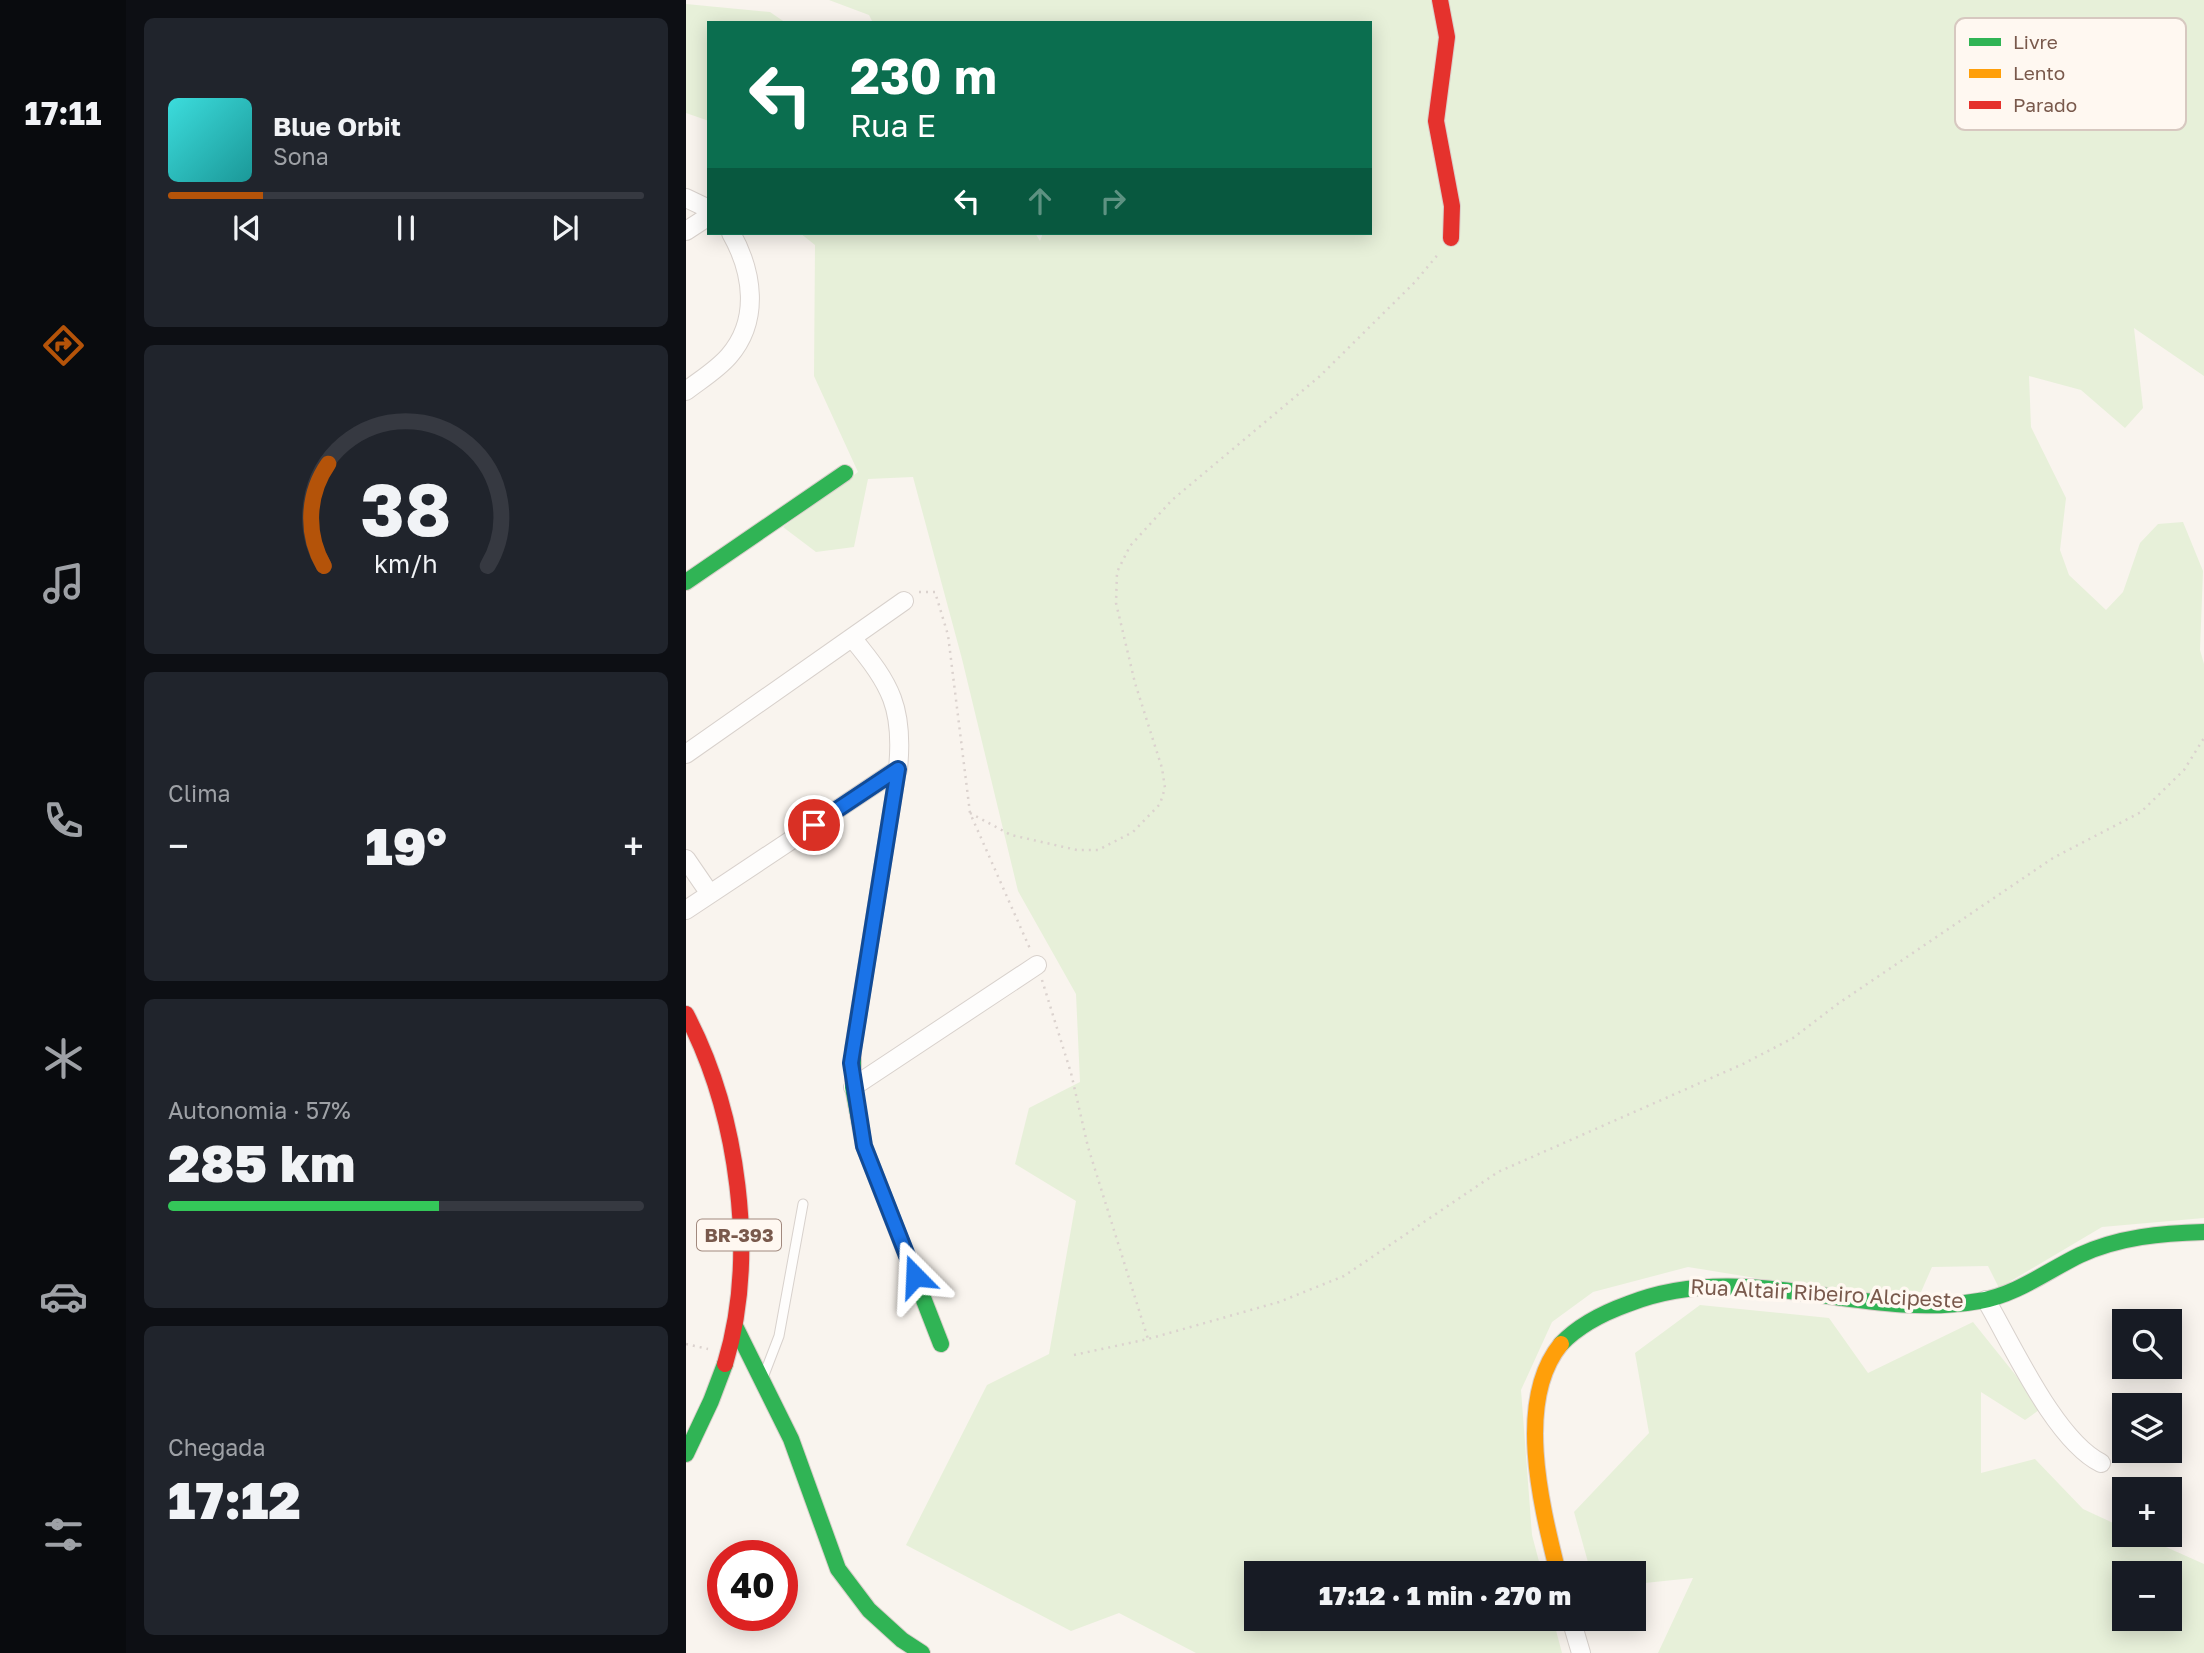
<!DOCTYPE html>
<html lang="pt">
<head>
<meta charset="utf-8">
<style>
	body { margin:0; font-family:"Golos Text",sans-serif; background:#20242c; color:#f1f3f6; height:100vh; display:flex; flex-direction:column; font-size:26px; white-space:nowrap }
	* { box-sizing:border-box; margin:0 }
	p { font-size:23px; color:#9ea1a6 }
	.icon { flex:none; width:38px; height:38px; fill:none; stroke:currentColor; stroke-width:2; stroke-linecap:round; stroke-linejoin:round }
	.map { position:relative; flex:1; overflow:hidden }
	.details { display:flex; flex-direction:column; gap:18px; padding:18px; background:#0d0f14; width:560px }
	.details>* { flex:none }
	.banner { position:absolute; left:21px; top:21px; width:665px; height:214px; border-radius:0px; box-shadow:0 4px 18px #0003; background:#0b6e4f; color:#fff; overflow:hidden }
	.controls { position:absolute; left:1426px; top:1309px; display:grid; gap:14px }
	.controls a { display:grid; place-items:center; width:70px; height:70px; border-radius:0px; background:#171b24; box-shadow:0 4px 18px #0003; font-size:35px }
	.speed { position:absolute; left:21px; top:1540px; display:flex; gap:14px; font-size:35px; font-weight:700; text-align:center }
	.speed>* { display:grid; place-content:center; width:91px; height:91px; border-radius:50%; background:#171b24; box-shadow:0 4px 18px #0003; line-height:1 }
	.speed .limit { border:10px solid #d22; background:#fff; color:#111 }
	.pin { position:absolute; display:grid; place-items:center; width:60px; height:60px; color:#fff; margin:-30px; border:4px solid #fff; border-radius:50%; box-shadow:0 2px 7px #0007 }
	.me { position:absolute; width:77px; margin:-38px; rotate:339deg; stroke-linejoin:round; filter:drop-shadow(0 0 5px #0008) }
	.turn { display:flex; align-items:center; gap:24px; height:147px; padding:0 28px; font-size:32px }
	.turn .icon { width:91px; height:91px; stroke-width:2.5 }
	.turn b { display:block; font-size:49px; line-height:60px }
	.lanes { display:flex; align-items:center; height:66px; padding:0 28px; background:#0003; justify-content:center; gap:35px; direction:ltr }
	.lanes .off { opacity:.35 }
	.big { font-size:52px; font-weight:800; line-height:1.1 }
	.details .widget { flex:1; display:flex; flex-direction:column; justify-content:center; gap:10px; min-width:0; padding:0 24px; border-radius:10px; background:#20242c }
	.details .dial { align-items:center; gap:0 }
	.dial svg { height:182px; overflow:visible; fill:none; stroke:#363941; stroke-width:7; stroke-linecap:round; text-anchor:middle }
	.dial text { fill:#f1f3f6; stroke:none }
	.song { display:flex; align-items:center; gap:21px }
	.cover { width:84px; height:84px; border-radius:10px; background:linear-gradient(135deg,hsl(180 70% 55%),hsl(180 70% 35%)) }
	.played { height:7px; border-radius:4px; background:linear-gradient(90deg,#b45309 20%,#363941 20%) }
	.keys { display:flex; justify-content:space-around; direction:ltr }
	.heat { display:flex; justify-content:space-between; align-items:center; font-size:38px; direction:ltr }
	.charge { height:10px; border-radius:5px; background:linear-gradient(90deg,#34c759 57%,#363941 0) }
	.trip { position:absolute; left:558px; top:1561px; width:402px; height:70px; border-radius:0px; background:#171b24; box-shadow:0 4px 18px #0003; font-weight:800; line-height:70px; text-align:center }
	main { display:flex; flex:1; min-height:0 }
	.tabs { display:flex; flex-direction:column; width:126px; justify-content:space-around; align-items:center; background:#090b0e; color:#9ea1a6 }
	.tabs .icon { width:49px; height:49px }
	.tabs .on { color:#b45309 }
	.tabs b { font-size:32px; color:#f1f3f6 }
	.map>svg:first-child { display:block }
	.green { fill:#e7f0d9; fill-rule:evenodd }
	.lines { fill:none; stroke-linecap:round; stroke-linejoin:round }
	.lane-casing { stroke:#d8d1cc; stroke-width:11 }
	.street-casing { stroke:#d8d1cc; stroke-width:20 }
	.fast-casing { stroke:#d9cfca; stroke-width:18 }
	.slow-casing { stroke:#d9cfca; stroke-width:18 }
	.jam-casing { stroke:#d9cfca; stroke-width:18 }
	.path { stroke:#dbd2ce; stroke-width:2.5; stroke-dasharray:2 5; stroke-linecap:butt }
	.lane { stroke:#fefdfc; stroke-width:9 }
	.street { stroke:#fefdfc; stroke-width:18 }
	.fast { stroke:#30b455; stroke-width:16 }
	.slow { stroke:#ff9f0a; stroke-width:16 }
	.jam { stroke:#e5322d; stroke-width:16 }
	.route-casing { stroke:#114b97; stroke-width:18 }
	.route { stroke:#1a73e8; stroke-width:12 }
	.labels { text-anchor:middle; stroke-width:7; stroke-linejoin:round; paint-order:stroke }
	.shield { fill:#fff8f1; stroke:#a1897e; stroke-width:2 }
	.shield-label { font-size:19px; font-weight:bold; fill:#79594c }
	.street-label { font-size:21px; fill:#79594c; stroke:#fff8f1 }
	.key { fill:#fff8f1; stroke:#d7c8c0; stroke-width:2 }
	.key-label { font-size:19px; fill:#79594c }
</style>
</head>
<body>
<main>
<nav class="tabs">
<b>17:11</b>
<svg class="icon on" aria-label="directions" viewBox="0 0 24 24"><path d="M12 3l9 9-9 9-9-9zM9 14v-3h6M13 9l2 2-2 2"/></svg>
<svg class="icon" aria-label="music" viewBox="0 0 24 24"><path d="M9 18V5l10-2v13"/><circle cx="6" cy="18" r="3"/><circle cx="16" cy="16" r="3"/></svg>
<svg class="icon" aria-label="phone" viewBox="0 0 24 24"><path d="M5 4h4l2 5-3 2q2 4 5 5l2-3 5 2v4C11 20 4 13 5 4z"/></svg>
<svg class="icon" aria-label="climate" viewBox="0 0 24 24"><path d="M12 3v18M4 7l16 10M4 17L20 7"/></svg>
<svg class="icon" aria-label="car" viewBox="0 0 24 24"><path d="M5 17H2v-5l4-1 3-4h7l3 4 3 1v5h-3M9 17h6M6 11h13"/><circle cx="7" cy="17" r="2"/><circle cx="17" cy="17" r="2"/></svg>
<svg class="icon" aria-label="filters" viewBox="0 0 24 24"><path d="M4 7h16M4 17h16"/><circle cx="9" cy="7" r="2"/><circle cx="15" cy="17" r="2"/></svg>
</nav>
<section class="details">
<div class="widget">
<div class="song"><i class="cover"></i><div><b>Blue Orbit</b><p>Sona</p></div></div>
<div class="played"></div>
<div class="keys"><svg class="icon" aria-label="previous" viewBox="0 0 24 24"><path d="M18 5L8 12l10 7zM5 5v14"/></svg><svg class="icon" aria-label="pause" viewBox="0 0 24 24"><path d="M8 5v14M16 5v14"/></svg><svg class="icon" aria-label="next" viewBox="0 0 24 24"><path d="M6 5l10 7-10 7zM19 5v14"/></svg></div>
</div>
<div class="widget dial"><svg viewBox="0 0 100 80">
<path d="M14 69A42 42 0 1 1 86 69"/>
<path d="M14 69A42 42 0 0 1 16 24" stroke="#b45309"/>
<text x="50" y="56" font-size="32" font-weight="700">38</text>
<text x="50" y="72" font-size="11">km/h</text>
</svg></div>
<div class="widget"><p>Clima</p>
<div class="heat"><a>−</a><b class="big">19°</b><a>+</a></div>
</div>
<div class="widget"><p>Autonomia · 57%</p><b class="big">285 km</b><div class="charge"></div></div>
<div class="widget"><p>Chegada</p><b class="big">17:12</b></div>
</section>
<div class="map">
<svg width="1518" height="1653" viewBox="0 0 1518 1653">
	<rect width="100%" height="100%" fill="#f9f4ee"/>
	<path class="green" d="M143 0H1518V376L1448 328 1457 408 1439 428 1395 390 1343 376 1345 427 1380 498 1374 550 1383 575 1420 610 1437 592 1454 543 1472 524 1497 522 1517 571 1514 650 1518 664V1218L1416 1227 1313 1288 1302 1266 1246 1267 1235 1292 1175 1295 1002 1267 907 1292 866 1322 835 1390 846 1535 856 1573H570V1619H867L876 1653H510L433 1613 385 1631 220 1545 301 1385 363 1354 390 1201 329 1164 343 1108 394 1082 390 994 332 891 276 659 227 477 182 479 168 547 130 552 97 527 172 472 128 376 129 245 114 233H349L354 241 357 233H684V23H187L183 15Z
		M0 4 84 12 100 23H23V121L0 113Z
		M1014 1305 1143 1318 1182 1373 1287 1322 1356 1408 1339 1420 1295 1392V1473L1349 1459 1397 1509 1438 1528V1535H1453L1518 1564V1653H972L1007 1578 949 1584 948 1573H905L888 1512 963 1433 949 1353ZM1438 1573H1484V1619H1438Z"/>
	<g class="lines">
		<g class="lane-casing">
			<path id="lane" d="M78 1375 93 1336 117 1204"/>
		</g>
		<g class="street-casing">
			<path id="street" d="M0 198 23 209
				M0 231 23 216
				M0 391C14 380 31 370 43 356 74 320 67 272 45 233
				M0 754 218 601
				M0 859 24 894
				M0 910 212 769C218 708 205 685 167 639
				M167 1087 351 965
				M1300 1300C1327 1346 1369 1440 1415 1463
				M885 1619 895 1653"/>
		</g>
		<g class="fast-casing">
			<path id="fast" d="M0 582 159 473
				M212 769 167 1049V1087L178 1146 255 1344
				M49 1326 105 1439 152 1569 183 1610 216 1640 236 1653
				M875 1344C893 1325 917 1313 942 1304 1061 1257 1175 1322 1293 1301 1330 1295 1361 1271 1394 1255 1433 1237 1476 1233 1518 1232
				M0 1454 25 1401 39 1364"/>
		</g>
		<g class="slow-casing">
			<path id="slow" d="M872 1573C856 1508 828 1401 875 1344"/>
		</g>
		<g class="jam-casing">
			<path id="jam" d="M754 0 761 37 750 121 766 206 765 238
				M0 1014C52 1113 72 1256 39 1364"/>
		</g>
		<path class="path" d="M233 592H249L262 635 284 813 345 951
			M284 813 325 835 391 850H412L447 832 474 804 479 788 476 768 449 683 430 603 431 572 444 546 486 500 634 376 729 282 754 252
			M356 980 385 1073 402 1147 462 1339
			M0 1344 22 1349
			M388 1355 462 1339 593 1302 658 1276 812 1172 1057 1064 1107 1038 1153 1003 1367 858 1455 812 1498 770 1518 738"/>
		<use href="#lane" class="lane"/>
		<use href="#street" class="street"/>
		<use href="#fast" class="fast"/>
		<use href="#slow" class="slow"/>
		<use href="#jam" class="jam"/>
	</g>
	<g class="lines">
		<g class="route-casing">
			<path id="route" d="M128 825 212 769 165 1063 178 1146 229 1276"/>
		</g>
		<use href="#route" class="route"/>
	</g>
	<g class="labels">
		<rect class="shield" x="11" y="1219.5" width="84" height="31" rx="5"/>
		<g class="shield-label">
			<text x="53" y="1242">BR-393</text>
		</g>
		<g class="street-label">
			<text transform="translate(1141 1294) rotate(3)" y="7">Rua Altair Ribeiro Alcipeste</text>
		</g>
	</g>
	<rect x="1269" y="18" width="231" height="112" rx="10" class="key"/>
	<rect x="1283" y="38" width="32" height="8" fill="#30b455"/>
	<rect x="1283" y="69" width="32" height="9" fill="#ff9f0a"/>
	<rect x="1283" y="101" width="32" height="8" fill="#e5322d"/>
	<g class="key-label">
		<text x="1327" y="49">Livre</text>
		<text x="1327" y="80">Lento</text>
		<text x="1327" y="112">Parado</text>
	</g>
</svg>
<div class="controls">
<a><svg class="icon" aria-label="search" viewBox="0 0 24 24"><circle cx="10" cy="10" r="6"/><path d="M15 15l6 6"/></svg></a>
<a><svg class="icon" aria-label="layers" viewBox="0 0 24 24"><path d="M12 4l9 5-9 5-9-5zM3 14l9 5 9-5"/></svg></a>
<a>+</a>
<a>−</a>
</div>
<div class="speed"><div class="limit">40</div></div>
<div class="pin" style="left:128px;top:825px;background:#d93025"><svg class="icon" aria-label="arrive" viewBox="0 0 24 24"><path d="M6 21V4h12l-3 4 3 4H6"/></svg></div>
<svg class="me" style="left:229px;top:1276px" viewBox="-20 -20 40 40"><path d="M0-17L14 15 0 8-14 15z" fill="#1a73e8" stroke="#fff" stroke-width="4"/></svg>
<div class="trip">17:12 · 1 min · 270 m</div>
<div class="banner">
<div class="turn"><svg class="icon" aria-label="left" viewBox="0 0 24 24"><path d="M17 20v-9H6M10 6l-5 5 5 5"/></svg><div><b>230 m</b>Rua E</div></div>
<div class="lanes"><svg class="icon" aria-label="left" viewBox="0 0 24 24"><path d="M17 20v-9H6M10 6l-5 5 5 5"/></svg><svg class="icon off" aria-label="ahead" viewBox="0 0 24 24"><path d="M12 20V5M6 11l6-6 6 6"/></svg><svg class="icon off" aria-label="right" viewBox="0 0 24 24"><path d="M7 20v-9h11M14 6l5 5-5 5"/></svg></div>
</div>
</div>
</main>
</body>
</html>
